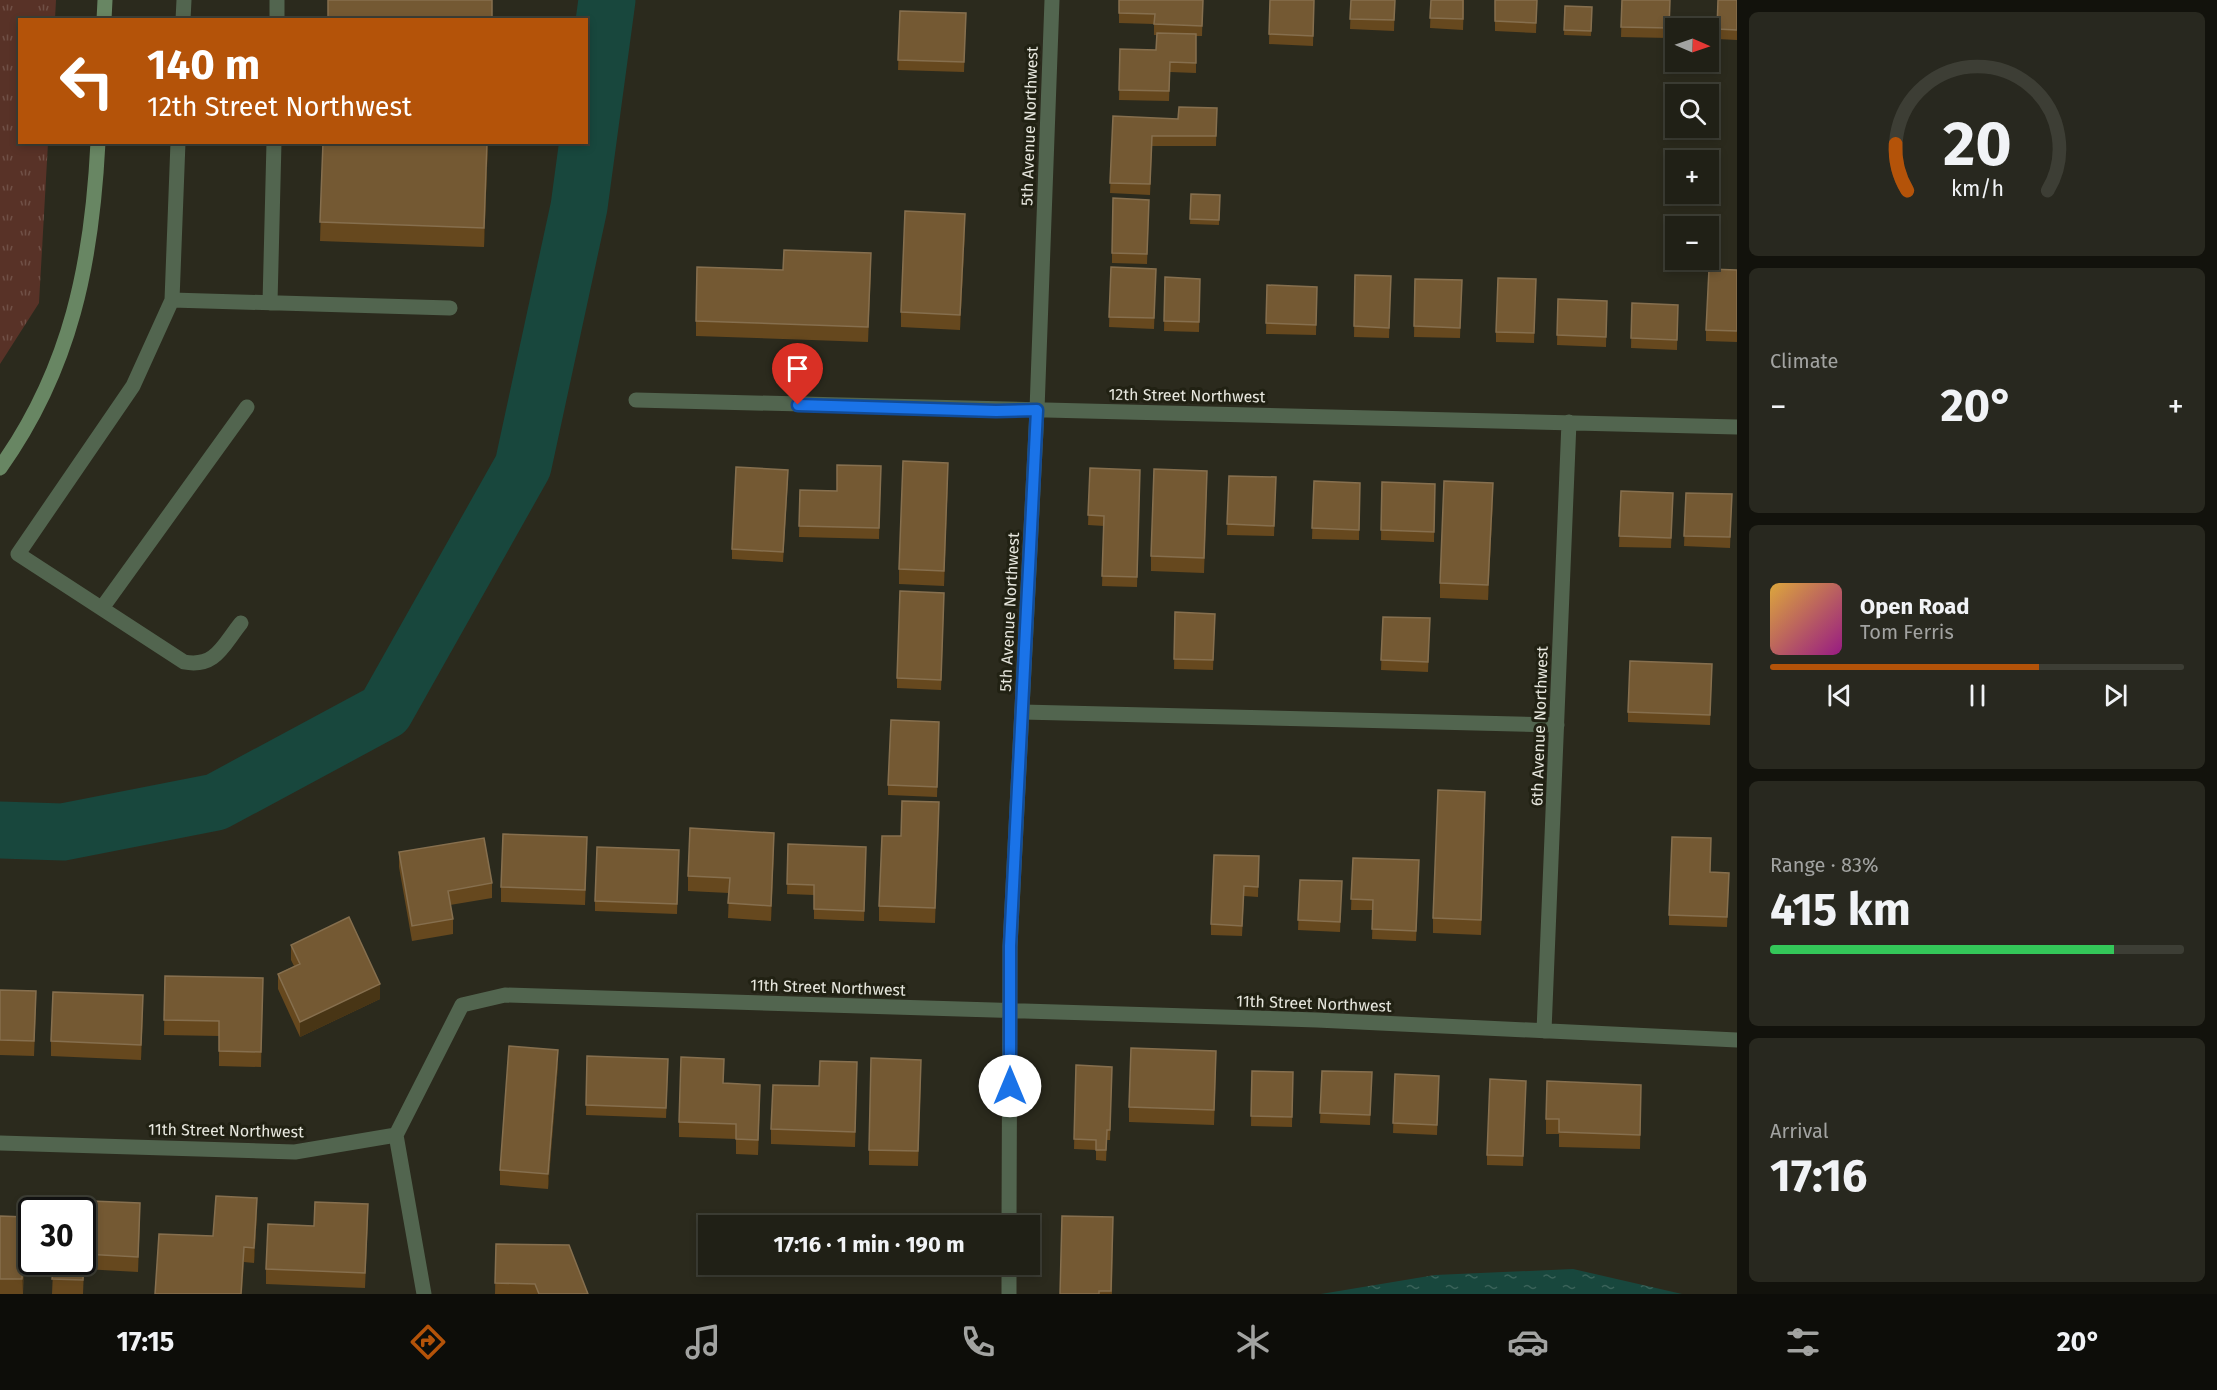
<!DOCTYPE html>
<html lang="en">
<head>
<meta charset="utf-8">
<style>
	body { margin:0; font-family:"Fira Sans",sans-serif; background:#28281f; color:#f1f3f6; height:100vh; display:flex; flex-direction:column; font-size:22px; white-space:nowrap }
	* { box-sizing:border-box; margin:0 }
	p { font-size:20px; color:#a2a3a1 }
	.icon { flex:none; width:33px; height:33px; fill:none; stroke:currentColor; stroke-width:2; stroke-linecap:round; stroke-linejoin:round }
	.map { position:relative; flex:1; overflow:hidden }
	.sheet { display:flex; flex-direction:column; gap:12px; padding:12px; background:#12120c; width:480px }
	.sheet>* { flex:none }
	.guide { position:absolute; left:18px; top:18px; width:570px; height:126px; border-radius:0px; box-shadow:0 3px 9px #0003,0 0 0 2px #3d3e35; background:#b45309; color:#fff; overflow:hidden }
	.needle { width:39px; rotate:92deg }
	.controls { position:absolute; left:1665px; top:18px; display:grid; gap:12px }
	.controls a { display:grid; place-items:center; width:54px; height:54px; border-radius:0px; background:#202016; box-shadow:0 3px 9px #0003,0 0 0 2px #3d3e35; font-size:30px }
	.speed { position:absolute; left:18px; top:1197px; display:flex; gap:12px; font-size:30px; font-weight:700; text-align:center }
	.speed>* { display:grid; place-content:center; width:78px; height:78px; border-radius:50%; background:#202016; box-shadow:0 3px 9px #0003,0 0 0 2px #3d3e35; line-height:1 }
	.speed .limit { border:3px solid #111; border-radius:9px; background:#fff; color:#111 }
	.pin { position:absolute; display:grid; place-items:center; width:51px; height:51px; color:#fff; margin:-62px -26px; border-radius:50% 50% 50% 0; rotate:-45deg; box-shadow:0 0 6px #0007 }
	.pin .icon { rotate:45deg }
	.me { position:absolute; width:66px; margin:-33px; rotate:0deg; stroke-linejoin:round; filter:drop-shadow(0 0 4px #0008) }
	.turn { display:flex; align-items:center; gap:21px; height:126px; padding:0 30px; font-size:27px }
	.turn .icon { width:78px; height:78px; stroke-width:2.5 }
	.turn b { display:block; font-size:42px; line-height:51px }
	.big { font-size:45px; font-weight:700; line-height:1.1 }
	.sheet .card { flex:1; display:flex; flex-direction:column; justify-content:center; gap:9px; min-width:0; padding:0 21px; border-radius:9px; background:#28281f }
	.sheet .dial { align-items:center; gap:0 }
	.dial svg { height:156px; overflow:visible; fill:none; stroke:#3d3e35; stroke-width:7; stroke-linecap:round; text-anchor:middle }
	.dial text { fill:#f1f3f6; stroke:none }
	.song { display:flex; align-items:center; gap:18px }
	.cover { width:72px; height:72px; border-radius:9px; background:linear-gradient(135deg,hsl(40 70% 55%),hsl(310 70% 35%)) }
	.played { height:6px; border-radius:3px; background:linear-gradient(90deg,#b45309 65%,#3d3e35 65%) }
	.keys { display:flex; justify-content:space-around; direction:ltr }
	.heat { display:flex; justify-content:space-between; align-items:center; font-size:33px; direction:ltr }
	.charge { height:9px; border-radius:4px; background:linear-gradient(90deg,#34c759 83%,#3d3e35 0) }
	.trip { position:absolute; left:698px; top:1215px; width:342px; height:60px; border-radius:0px; background:#202016; box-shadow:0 3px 9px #0003,0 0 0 2px #3d3e35; font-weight:700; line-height:60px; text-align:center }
	.menu { display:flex; height:96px; justify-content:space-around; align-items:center; background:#0d0d09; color:#a2a3a1 }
	.menu .icon { width:42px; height:42px }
	.menu .active { color:#b45309 }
	.menu b { font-size:27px; color:#f1f3f6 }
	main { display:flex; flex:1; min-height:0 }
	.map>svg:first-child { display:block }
	.park { fill:url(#park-tufts) }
	.water { fill:url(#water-ripples) }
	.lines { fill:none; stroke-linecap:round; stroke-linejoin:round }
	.river { stroke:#18473d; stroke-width:57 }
	.lane { stroke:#52654f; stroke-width:15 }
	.street { stroke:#52654f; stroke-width:15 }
	.secondary { stroke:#688663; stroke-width:15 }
	.wall { fill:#66481e }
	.shaded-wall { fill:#483515 }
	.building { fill:#745933; stroke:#866f4e; stroke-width:1.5 }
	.route-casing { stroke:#114b97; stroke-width:15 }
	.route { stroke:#1a73e8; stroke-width:10 }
	.labels { text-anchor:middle; stroke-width:6; stroke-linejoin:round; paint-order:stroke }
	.street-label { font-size:16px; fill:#e7e7de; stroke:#212113 }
</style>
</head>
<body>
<main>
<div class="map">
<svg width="1737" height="1294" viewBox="0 0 1737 1294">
	<defs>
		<pattern id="park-tufts" width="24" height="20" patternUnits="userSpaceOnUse" patternTransform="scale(1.5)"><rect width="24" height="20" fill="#583227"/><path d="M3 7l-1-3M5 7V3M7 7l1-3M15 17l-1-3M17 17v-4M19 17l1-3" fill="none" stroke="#705046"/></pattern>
		<pattern id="water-ripples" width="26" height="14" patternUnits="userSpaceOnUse" patternTransform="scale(1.5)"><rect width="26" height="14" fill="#18473d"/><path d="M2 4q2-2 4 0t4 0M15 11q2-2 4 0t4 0" fill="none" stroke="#3a6259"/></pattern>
	</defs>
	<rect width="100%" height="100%" fill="#2b2a1d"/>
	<path class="park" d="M0 0H56L55 19 20 20V142L48 143 39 303 0 364Z"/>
	<path class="water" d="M1573 1269 1682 1294H1321L1435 1275Z"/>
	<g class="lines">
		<path class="river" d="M0 830 63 832 216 802 385 711 523 466 579 207 607 0"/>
		<path class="lane" d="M183 20 184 0
			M277 20V0
			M178 142 172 300 133 386 18 554 184 662C216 668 223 645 241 623
			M172 300 450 308
			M270 303 274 142
			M102 608 247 407
			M1022 712 1557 725"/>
		<path class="street" d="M636 400C1003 411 1370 416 1737 427
			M1544 1031 1569 422
			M396 1135 424 1294
			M0 1143 295 1152 396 1135 462 1005 505 995 1317 1020 1737 1040
			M1009 1226 1010 947 1037 410 1052 0
			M1009 1294V1264"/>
		<path class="secondary" d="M104 20 105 0
			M0 468C71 368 92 263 98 142"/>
	</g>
	<path class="wall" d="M1119 0H1203L1202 36H1196V73L1170 72 1169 101 1119 100 1120 49 1156 50 1157 35H1154V24L1119 23Z
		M1270 0H1314L1313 46 1269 44Z
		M1351 0H1395L1394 31 1350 29Z
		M1431 0H1464L1463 30 1430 28Z
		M1495 0H1537L1536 33 1495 31Z
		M1622 0H1670L1669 38 1621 37Z
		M1718 0H1737V40L1717 39Z
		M1565 6 1592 7 1591 36 1564 35Z
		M900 11 966 13 964 72 898 70Z
		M1217 108 1216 146H1152L1150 195 1110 193 1113 116 1178 119Z
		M323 142H488L484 247 320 241Z
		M1191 194 1220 195 1219 225 1190 224Z
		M1149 210 1147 264 1112 263V253Z
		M965 229 960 330 901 327V312Z
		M1111 267 1156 269 1154 329 1109 327Z
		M871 268 868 342 696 336V321L783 270Z
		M1737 270V342L1706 341V330Z
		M1355 275 1391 276 1389 338 1354 337Z
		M1165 277 1200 279 1199 332 1164 331Z
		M1415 279 1462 280 1460 338 1414 337Z
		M1536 279 1534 343 1496 342V332Z
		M1267 285 1317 287 1316 335 1266 334Z
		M1558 299 1607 301 1606 347 1557 345Z
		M1632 303 1678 305 1677 350 1631 348Z
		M881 466 879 539 799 537 800 490 837 491Z
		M1090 468 1140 480 1137 587 1102 586 1104 526 1088 525Z
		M1229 476 1276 477 1274 536 1227 535Z
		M948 478 944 586 899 584V569Z
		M788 480 783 562 732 559V549Z
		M1314 481 1360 483 1359 540 1312 539Z
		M1382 482 1435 484 1434 542 1381 540Z
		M1207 486 1204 573 1151 571V556Z
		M1621 491 1673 493 1671 548 1619 547Z
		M1686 493 1732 494 1730 548 1684 546Z
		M1493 498 1488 600 1440 598V583Z
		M944 603 941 690 897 688V678Z
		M1175 612 1215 614 1213 670 1174 669Z
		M1383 617 1430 618 1428 672 1381 670Z
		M1712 664 1710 725 1628 722V712Z
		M939 732 937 797 888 795V785Z
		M1485 807 1481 935 1433 933V918Z
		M939 817 935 923 879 921V906L901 836Z
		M788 844 866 857 864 921 814 919V895L787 894Z
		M774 848 771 921 728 918 729 893 688 891V876Z
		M679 850 677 914 595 911V901Z
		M399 852 492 883V898L450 905 453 919V934L412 941 399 867Z
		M587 852 585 905 501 902V887Z
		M1259 856 1258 897 1244 896 1242 936 1211 935V924Z
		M1353 858 1419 871 1416 941 1372 939 1373 910H1351Z
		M1710 872 1729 873 1727 927 1669 925V915Z
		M1300 880 1342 881 1340 932 1298 930Z
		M291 945 380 999 300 1037 278 989V974L294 966 291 960Z
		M165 976 263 978 261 1067 219 1066V1036L164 1035Z
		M0 990 36 1006 34 1056 0 1055Z
		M143 1010 141 1060 51 1056V1041Z
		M587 1056 668 1069 666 1118 586 1115Z
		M558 1065 548 1189 500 1185V1170Z
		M1076 1065 1112 1067 1110 1140H1107L1106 1161 1096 1160V1150L1074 1149Z
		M1216 1066 1214 1125 1129 1122V1107Z
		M1252 1071 1293 1072 1292 1127 1251 1126Z
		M1322 1071 1372 1072 1370 1125 1320 1123Z
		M724 1074 723 1083 760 1100 758 1155 736 1154V1139L679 1137V1122Z
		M1395 1074 1439 1076 1437 1135 1393 1133Z
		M921 1075 918 1166 869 1165V1150Z
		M857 1077 855 1147 771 1144V1129Z
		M1526 1081 1523 1166 1487 1165V1155Z
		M1641 1100 1640 1149 1559 1147V1134H1546V1119Z
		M82 1210 140 1218 138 1272 84 1269 83 1294H52L53 1271H40V1262H82Z
		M257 1213 254 1263 244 1262 213 1236Z
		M0 1216 25 1232 23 1294H0Z
		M1113 1217 1112 1294H1060Z
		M368 1219 365 1288 266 1284V1269L314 1226Z
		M496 1244 588 1294H495Z"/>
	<path class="shaded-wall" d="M487 142H488L484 247V228Z
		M965 214V229L960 330V315Z
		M948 463V478L944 586V571Z
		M1493 483V498L1488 600V585Z
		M1485 792V807L1481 935V920Z
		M774 833V848L771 921V906Z
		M380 984V999L300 1037V1022Z
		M143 995V1010L141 1060V1045Z
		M558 1050V1065L548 1189V1174Z
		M760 1085V1100L758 1155V1140Z
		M257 1198V1213L254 1263V1248Z
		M25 1217V1232L22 1294V1279Z
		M244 1247V1262L242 1294H241Z"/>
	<path class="building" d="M328 0H492V20H328Z
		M1119 0H1203L1202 26 1154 24 1155 14 1119 13Z
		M1270 0H1314L1313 36 1269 34Z
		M1351 0H1395L1394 20 1350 19Z
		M1431 0H1463V19L1430 18Z
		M1495 0H1537L1536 23 1495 21Z
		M1622 0H1670L1669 28 1621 27Z
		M1718 0H1737V30L1717 29Z
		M1565 6 1592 7 1591 31 1564 30Z
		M900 11 966 13 964 62 898 60Z
		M1157 33 1196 34V63L1170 62 1169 91 1119 90 1120 49 1156 50Z
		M1179 107 1217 108 1216 136H1152L1150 184 1110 183 1113 116 1178 119Z
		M323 142H487L484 228 320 222Z
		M1191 194 1220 195 1219 220 1190 219Z
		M1113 198 1149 200 1147 254 1112 253Z
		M905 211 965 214 960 315 901 312Z
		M784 250 871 253 868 327 696 321 697 267 783 270Z
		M1111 267 1156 269 1154 318 1109 317Z
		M1709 269 1737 270V331L1706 330Z
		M1355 275 1391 276 1389 328 1354 326Z
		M1165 277 1200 279 1199 322 1164 321Z
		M1498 278 1536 279 1534 333 1496 332Z
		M1415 279 1462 280 1460 328 1414 326Z
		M1267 285 1317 287 1316 325 1266 323Z
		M1558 299 1607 301 1606 337 1557 335Z
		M1632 303 1678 305 1677 340 1631 338Z
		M903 461 948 463 944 571 899 569Z
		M837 465 881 466 879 528 799 526 800 490 837 491Z
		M736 467 788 470 783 552 732 549Z
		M1090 468 1140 470 1137 577 1102 576 1104 516 1088 515Z
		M1154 469 1207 471 1204 558 1151 556Z
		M1229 476 1276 477 1274 526 1227 524Z
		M1314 481 1360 483 1359 530 1312 528Z
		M1444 481 1493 483 1488 585 1440 583Z
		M1382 482 1435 484 1434 532 1381 530Z
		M1621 491 1673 493 1671 538 1619 536Z
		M1686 493 1732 494 1730 537 1684 536Z
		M900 591 944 593 941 680 897 678Z
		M1175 612 1215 614 1213 660 1174 659Z
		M1383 617 1430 618 1428 662 1381 660Z
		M1630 661 1712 664 1710 715 1628 712Z
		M891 720 939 722 937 787 888 785Z
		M1438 790 1485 792 1481 920 1433 918Z
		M902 801 939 802 935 908 879 906 882 836H901Z
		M690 828 774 833 771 906 728 903 730 878 688 876Z
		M503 834 587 837 585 890 501 887Z
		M1672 837 1711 838 1710 872 1729 873 1727 917 1669 915Z
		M484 838 492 883 448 891 453 919 412 926 399 852Z
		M788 844 866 847 864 911 814 909V885L787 884Z
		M597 847 679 850 677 904 595 901Z
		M1214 855 1259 856 1258 887 1244 886 1242 926 1211 924Z
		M1353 858 1419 860 1416 931 1372 929 1373 900 1351 899Z
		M1300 880 1342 881 1340 922 1298 920Z
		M349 917 380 984 300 1022 278 974 300 964 291 945Z
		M165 976 263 978 261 1052 219 1051V1021L164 1020Z
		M0 990 36 991 34 1041 0 1040Z
		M53 992 143 995 141 1045 51 1041Z
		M509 1046 558 1050 548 1174 500 1170Z
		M1131 1048 1216 1051 1214 1110 1129 1107Z
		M587 1056 668 1059 666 1108 586 1105Z
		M681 1057 724 1059 723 1083 760 1085 758 1140 736 1139V1124L679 1122Z
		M871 1058 921 1060 918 1151 869 1150Z
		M820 1061 857 1062 855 1132 771 1129 773 1085 819 1086Z
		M1076 1065 1112 1067 1110 1130H1107L1106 1150H1096V1140L1074 1139Z
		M1252 1071 1293 1072 1292 1117 1251 1116Z
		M1322 1071 1372 1072 1370 1115 1320 1113Z
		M1395 1074 1439 1076 1437 1125 1393 1123Z
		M1490 1079 1526 1081 1523 1156 1487 1155Z
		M1547 1081 1641 1085 1640 1135 1559 1132V1119H1546Z
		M216 1196 257 1198 254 1248 244 1247 241 1294H155L159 1234 213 1236Z
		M42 1199 140 1203 138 1257 84 1254 83 1280 52 1279 54 1262H82V1210H42Z
		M315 1202 368 1204 365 1273 266 1269 268 1224 314 1226Z
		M0 1216 25 1217 22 1279H0Z
		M1062 1216 1113 1217 1111 1291H1099V1294H1060Z
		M496 1244 569 1245 588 1294H539L535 1284 495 1283Z"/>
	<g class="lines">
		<g class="route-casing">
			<path id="route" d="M798 405 996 411 1037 410 1010 946V1086"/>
		</g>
		<use href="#route" class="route"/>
	</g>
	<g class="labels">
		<g class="street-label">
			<text transform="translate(1029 126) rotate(-88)" y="6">5th Avenue Northwest</text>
			<text transform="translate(1187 395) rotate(1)" y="6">12th Street Northwest</text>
			<text transform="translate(1009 612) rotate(-87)" y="6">5th Avenue Northwest</text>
			<text transform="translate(1539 726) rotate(-88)" y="6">6th Avenue Northwest</text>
			<text transform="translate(828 987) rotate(2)" y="6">11th Street Northwest</text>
			<text transform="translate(1314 1003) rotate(2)" y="6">11th Street Northwest</text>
			<text transform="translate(226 1130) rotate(1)" y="6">11th Street Northwest</text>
		</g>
	</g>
</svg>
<div class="controls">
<a><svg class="needle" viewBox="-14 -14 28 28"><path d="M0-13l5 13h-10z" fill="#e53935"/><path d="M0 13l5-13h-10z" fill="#a2a3a1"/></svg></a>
<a><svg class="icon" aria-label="search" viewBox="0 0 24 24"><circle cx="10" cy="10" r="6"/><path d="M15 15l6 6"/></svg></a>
<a>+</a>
<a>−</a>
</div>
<div class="speed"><div class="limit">30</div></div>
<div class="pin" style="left:798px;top:405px;background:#d93025"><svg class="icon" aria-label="arrive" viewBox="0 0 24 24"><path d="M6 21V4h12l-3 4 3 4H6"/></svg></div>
<svg class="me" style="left:1010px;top:1086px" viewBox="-20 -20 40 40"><circle r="19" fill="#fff"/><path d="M0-13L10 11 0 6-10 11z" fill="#1a73e8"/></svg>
<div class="trip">17:16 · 1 min · 190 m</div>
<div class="guide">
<div class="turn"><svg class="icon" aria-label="left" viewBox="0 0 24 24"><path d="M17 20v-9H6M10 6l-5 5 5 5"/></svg><div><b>140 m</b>12th Street Northwest</div></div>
</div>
</div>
<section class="sheet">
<div class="card dial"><svg viewBox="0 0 100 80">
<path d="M14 69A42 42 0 1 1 86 69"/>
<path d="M14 69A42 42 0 0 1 8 45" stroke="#b45309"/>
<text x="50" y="56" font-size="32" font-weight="700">20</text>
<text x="50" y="72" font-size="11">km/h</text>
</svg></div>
<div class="card"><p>Climate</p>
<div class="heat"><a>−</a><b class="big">20°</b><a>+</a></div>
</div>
<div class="card">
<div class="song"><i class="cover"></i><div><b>Open Road</b><p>Tom Ferris</p></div></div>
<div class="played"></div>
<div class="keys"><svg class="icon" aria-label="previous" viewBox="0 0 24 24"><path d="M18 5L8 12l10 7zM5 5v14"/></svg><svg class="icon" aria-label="pause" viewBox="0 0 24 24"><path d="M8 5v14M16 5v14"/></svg><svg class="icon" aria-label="next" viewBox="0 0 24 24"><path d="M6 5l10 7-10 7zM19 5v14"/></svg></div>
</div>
<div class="card"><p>Range · 83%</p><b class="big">415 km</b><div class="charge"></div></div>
<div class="card"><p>Arrival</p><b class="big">17:16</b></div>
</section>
</main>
<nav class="menu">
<b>17:15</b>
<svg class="icon active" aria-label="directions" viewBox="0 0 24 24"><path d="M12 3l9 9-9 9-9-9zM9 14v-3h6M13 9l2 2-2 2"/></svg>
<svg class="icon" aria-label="music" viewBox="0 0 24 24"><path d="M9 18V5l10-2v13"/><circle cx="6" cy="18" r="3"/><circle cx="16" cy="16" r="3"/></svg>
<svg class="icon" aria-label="phone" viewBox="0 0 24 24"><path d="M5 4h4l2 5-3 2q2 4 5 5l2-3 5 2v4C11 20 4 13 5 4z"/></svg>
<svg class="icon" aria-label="climate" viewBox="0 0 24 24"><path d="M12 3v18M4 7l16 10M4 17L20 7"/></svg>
<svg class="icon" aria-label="car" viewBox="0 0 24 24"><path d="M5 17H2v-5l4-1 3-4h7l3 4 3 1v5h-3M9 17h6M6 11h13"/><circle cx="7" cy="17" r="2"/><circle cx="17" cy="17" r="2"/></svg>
<svg class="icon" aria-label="filters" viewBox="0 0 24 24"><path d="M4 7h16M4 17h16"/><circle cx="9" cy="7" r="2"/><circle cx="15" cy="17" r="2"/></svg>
<b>20°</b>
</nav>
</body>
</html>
